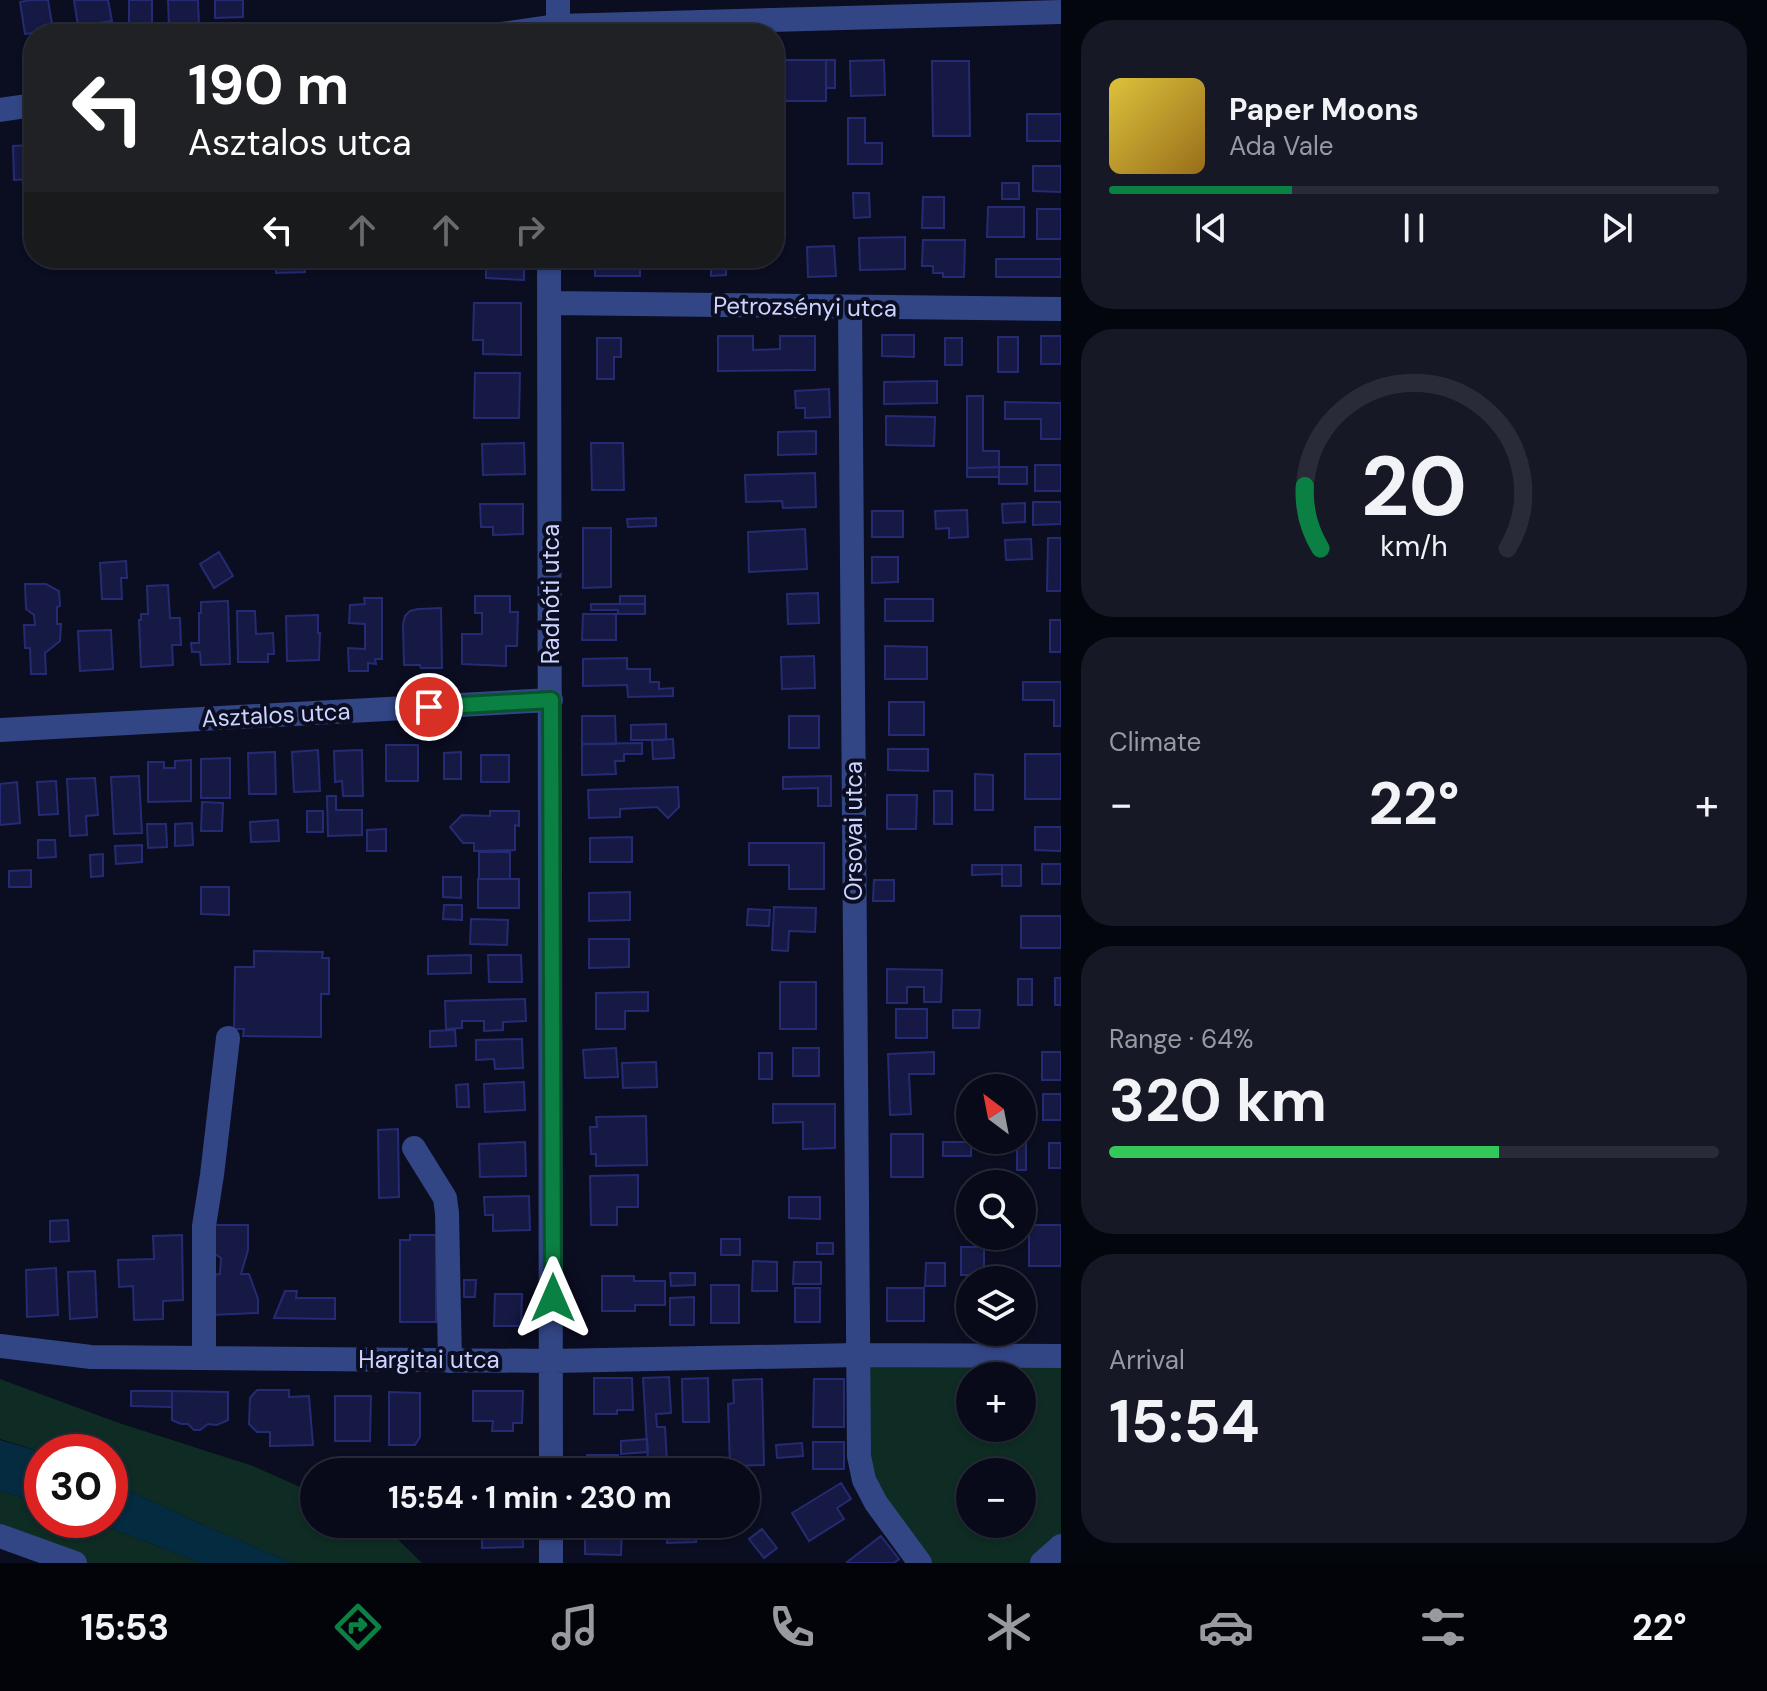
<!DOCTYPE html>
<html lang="en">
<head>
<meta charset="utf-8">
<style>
	body { margin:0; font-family:"DM Sans",sans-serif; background:#161826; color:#f1f3f6; height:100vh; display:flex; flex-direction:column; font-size:30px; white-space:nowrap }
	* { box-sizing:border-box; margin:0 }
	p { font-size:26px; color:#989aa2 }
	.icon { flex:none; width:44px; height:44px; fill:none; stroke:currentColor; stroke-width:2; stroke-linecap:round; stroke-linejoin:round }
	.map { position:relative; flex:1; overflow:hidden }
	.details { display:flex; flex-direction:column; gap:20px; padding:20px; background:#04060e; width:706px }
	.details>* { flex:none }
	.guide { position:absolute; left:24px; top:24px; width:760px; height:244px; border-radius:32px; box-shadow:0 2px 6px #0004,0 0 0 2px #292b38; background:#202124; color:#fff; overflow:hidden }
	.needle { width:52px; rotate:328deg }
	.buttons { position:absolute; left:956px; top:1074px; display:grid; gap:16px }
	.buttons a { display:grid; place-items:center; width:80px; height:80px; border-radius:50%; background:#080a19; box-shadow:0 2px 6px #0004,0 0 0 2px #292b38; font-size:40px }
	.speed { position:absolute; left:24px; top:1434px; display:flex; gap:16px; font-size:40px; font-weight:700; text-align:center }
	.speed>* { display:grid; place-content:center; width:104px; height:104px; border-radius:50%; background:#080a19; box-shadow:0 2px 6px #0004,0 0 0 2px #292b38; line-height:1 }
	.speed .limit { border:12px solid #d22; background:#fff; color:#111 }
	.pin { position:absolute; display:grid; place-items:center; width:68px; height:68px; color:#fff; margin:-34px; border:4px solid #fff; border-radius:50%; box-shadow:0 2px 8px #0007 }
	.me { position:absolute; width:88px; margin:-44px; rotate:0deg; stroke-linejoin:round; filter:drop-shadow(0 0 6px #0008) }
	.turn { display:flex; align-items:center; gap:28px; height:168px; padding:0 32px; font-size:36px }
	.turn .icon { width:104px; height:104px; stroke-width:2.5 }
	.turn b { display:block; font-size:56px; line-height:68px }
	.lanes { display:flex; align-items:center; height:76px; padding:0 32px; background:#0003; justify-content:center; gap:40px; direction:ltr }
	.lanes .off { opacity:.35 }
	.big { font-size:60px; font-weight:700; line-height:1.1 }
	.details .card { flex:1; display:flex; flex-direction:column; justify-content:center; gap:12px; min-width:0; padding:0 28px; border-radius:32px; background:#161826 }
	.details .dial { align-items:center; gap:0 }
	.dial svg { height:208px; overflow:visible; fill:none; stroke:#292b38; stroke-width:7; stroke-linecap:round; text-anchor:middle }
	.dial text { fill:#f1f3f6; stroke:none }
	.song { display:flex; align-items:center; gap:24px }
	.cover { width:96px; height:96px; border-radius:12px; background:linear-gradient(135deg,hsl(50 70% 55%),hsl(40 70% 35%)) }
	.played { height:8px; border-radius:4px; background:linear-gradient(90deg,#0b8043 30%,#292b38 30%) }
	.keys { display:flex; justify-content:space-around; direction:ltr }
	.heat { display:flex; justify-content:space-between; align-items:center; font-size:44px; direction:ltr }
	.charge { height:12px; border-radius:6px; background:linear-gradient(90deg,#34c759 64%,#292b38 0) }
	.trip { position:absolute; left:300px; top:1458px; width:460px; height:80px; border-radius:40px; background:#080a19; box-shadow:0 2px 6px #0004,0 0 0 2px #292b38; font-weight:700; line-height:80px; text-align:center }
	.tab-bar { display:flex; height:128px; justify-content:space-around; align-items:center; background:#03040a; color:#989aa2 }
	.tab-bar .icon { width:56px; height:56px }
	.tab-bar .active { color:#0b8043 }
	.tab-bar b { font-size:36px; color:#f1f3f6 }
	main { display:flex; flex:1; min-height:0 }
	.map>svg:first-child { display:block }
	.green { fill:#0e2c23; fill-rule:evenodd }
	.water { fill:#052b41 }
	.building { fill:#151944; stroke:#252b72; stroke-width:2 }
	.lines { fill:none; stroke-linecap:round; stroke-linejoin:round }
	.minor { stroke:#324585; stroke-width:24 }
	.route-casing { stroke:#07532c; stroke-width:20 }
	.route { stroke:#0b8043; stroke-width:14 }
	.labels { text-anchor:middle; stroke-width:8; stroke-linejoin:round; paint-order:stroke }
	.street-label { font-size:24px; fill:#ccd4ff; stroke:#0b0d21 }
</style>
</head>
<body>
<main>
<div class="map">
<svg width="1061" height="1563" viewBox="0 0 1061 1563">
	<rect width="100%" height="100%" fill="#0b0d21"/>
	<path class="green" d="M858 1355 1061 1356V1563H920L876 1503ZM970 1376H1022V1428H970ZM970 1472H1022V1524H970Z
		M0 1379 116 1422 253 1466 314 1493V1524H382L422 1563H292L190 1519 110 1482V1452H42L0 1439Z
		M0 1491 42 1503V1520H90L201 1563H75L0 1536Z"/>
	<path class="water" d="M0 1440 42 1452V1503L0 1491Z
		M110 1482 190 1519 292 1563H201L90 1520H110Z"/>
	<path class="building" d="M30 0H48L53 30 25 34 20 2Z
		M74 0H108L112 21 78 26Z
		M129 0H152V30H129Z
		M168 0H198L199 27H169Z
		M215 0H243V17L215 18Z
		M783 60H826V101H782Z
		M826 60H835V88H826Z
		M884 60 885 95 851 96 850 61Z
		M932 61H969L970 136H933Z
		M1027 114H1061V141H1027Z
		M848 118H865V143H882V164H848Z
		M34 145V179L14 180 13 146Z
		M1033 166H1061V192L1033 191Z
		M1002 183H1019V199H1002Z
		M853 193H869L870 217 854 218Z
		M923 197H944V228H922Z
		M988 207H1024V237H987Z
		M1037 209H1061V239H1037Z
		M905 237V269L860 270 859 238Z
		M923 240H965L964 277H943V273H933V266H922Z
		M834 246 836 276 808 277 807 247Z
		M276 258H304L305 272 276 273Z
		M486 258H520V264H524V280L486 278Z
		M595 258H640V276H595Z
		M711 258H762V260H744V268H726V275L711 276Z
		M996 259H1061V277H996Z
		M474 303H521V355L483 354V340H473Z
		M882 335H914V357L882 356Z
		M718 336H753V350L780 349V336H815V370L718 371Z
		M1041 336H1061V364H1041Z
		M998 337H1018V372H998Z
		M597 338H621V357H614V379H597Z
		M945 338H962V365H945Z
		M475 373H520L519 418H474Z
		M937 381V403L884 404V382Z
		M829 389 830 417 805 418V408H796L795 391Z
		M967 396H983V451H999V467L967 468Z
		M1005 402 1061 403V439H1041V419H1005Z
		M886 416 935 417 934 446 886 445Z
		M816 431V454L778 455V432Z
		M524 443 525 474 483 475 482 444Z
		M591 443H623L624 490H592Z
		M1035 465H1061V491H1035Z
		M999 467V477H967V468Z
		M999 467H1027V484H999Z
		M815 473 816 507 783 508 782 501 746 502 745 475Z
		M1033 502H1061V524L1033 525Z
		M1025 503V522L1003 523 1002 504Z
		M480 504H523V534L493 535V527H481Z
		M967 510 968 537 949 538V528L936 529 935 511Z
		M872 511H903V537H872Z
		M656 518V526L628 527 627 519Z
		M583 528H611V587L583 588Z
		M805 529 807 569 749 572 748 532Z
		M1048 538H1061V591H1047Z
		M1031 539 1032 559 1006 560 1005 540Z
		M219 552 233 576 214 588 200 564Z
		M872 557H898V582L872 583Z
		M126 561 127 578H121L122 599H102L100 563Z
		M25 584H46L59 591 60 606 57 607V624H61L60 641 45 653 46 674H31L30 648H25L24 625H35L34 615 26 609Z
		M168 585 170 618H180L181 645H172L173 665 141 667 139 620H141V614H148L147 586Z
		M818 593 819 623 788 624 787 594Z
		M475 596H510V612H518L517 646H506V666L462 664V634H482V613H475Z
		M620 596H645V604H620Z
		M364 598H382V659H375L376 664 368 663V671H349L348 648 365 649V624L349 623 350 605 365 604Z
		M885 599H933V621H885Z
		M228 601 230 664 201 665 200 652H192L191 643H199V613H201V602Z
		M591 604H645V614H618V610H591Z
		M441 608 442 668H421L420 665H404L403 624 405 616 410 611 418 609Z
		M237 611H255L256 634 273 633 274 654H268V662H238Z
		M583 614H616V640H582Z
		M318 615V633H320L319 660 287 661 286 616Z
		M1050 620H1061V652H1050Z
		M111 630 113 669 80 671 78 631Z
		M885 646 927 647V679H885Z
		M814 656 815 688 782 689 781 657Z
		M627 658V669H650V682H659V689L673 688V696L628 697 627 685 583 686V659Z
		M1023 682H1061V726H1054V700H1023Z
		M889 702H924V735H889Z
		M582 716H615L616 744H582Z
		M789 716H819V748H789Z
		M666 724V740H631V725Z
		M673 739 674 758 653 759 652 740Z
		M642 743V754H624V761H615L616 774 582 775V744Z
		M386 745H418V781H386Z
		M888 749H928V771L888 770Z
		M318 750 320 791 294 792 292 752Z
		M362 750 363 796H343L342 781 335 782 334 751Z
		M275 752 276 794H249L248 753Z
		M461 752V779H444V753Z
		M1025 754H1061V799H1025Z
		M481 755H509V782H481Z
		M230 758V798H201V759Z
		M191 760V801L148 802V762H164V768H175V761Z
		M975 774 993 775V810H975Z
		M139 776 142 833 114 834 111 777Z
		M831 776V806H818V788L783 789V777Z
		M95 778 98 815 86 816 87 835 70 836 67 779Z
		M56 781 58 814 39 815 37 782Z
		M17 782 20 823 0 825V784Z
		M678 787 679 807 668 818 657 807 620 809V817L589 818 588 790Z
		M934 791H952V824H934Z
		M887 795H917L916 829H887Z
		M327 796H336V810H362V835L328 836Z
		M202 802 223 803 222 831H201Z
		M307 811H323V832H307Z
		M490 811H519V826L515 825V850L474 851V843H463L450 827 462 815 490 816Z
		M278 820 279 841 251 842 250 822Z
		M192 823 193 845 175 846V824Z
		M147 824H166L167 847 148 848Z
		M1035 827H1061V851L1035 850Z
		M386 829V851H367V830Z
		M632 837V862H590V838Z
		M38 840H55L56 857 38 858Z
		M749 843H824V889H789V865H749Z
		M142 845V862L116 864 115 846Z
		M479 852H510V879H479Z
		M103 854V876L91 877 90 855Z
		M1042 864H1061V884H1042Z
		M972 865H1002V874L972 875Z
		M1002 865H1021V886H1002Z
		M31 870V887H9V871Z
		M443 877H461V898L443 897Z
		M478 879H519V908H478Z
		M874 880H894V901H873Z
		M201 887H229V915L201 914Z
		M630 892V920L589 921V893Z
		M444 905H462V920L443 919Z
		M774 907 816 908 815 932 789 931 788 951 772 950Z
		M748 909 770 910 769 926 747 925Z
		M1021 916H1061V948H1021Z
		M471 919 508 920 507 945 470 944Z
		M589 939H629V967L589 968Z
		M254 951 323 952 322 958H329V994H321V1037L243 1036 244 1029H234L235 967H254Z
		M471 955V973L428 974V956Z
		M488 955H521L522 982H489Z
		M887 969 942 970 941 1002H924V987H907V1003H887Z
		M1055 978H1061V1005H1055Z
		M1018 979H1032V1005H1018Z
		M780 982H816V1029H780Z
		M648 992V1011H625V1029H596V993Z
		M525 999 526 1021 503 1022V1030L484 1031V1021H462V1028L446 1029 445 1001Z
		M896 1009H927V1038H896Z
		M953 1010H980L979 1028H953Z
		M455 1030 456 1046 430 1047V1031Z
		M522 1039 523 1068 495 1069 494 1059 476 1060V1040Z
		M616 1048 618 1077 585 1078 583 1050Z
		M793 1048H819V1076H793Z
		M934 1052V1074H909L911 1114 890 1115 888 1054Z
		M1042 1052H1061V1080H1042Z
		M759 1053H772V1079H759Z
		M656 1062 657 1087 623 1088 622 1063Z
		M524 1082 525 1110 485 1112 484 1084Z
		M468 1084 469 1107H457L456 1085Z
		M1043 1094H1061V1120H1043Z
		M773 1104H835V1148L803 1149V1122L773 1123Z
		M646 1116 647 1165 596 1166V1154H591L590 1127H597L596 1117Z
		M398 1129 399 1197 379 1198 378 1130Z
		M891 1134H923V1177H891Z
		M525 1142 526 1176 480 1177 479 1144Z
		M943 1142H971V1156H943Z
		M1017 1143H1026V1170H1017Z
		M1049 1143H1061V1168H1049Z
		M638 1175V1207H617V1225H591L590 1176Z
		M529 1196 530 1230 493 1231V1215H485L484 1197Z
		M789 1197H820V1219L789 1218Z
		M68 1220 69 1241 50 1242V1221Z
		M213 1225H248V1250L241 1274H249L258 1299V1313L212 1315 211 1275 220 1274 221 1258 213 1253Z
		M1029 1225H1061V1266H1029Z
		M182 1235 183 1300 163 1301V1319L134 1320 133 1286 119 1287 118 1260 154 1259 153 1236Z
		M410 1235H436V1322H400V1240H410Z
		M721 1239H740V1255H721Z
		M817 1243H833V1254H817Z
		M961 1247H984V1275H961Z
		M753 1261 777 1262V1291H752Z
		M794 1262H821V1284H793Z
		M926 1263H945V1286H925Z
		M56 1268 58 1315 27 1317 26 1270Z
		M95 1271 97 1317 70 1319 68 1272Z
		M670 1273H695V1285L671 1286Z
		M602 1276H634V1281H665V1305H635V1311H602Z
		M464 1280H476L475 1297H464Z
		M711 1285H739V1323H711Z
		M795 1288H820V1322H795Z
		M887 1288H924V1321H887Z
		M285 1291H297L296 1298H335V1319L274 1318Z
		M495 1294H522L521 1326H494Z
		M694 1297V1325H670V1298Z
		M669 1377 671 1413 656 1414 657 1427H665L667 1462 648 1463 643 1378Z
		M594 1378H632L633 1410H617V1414H594Z
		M708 1378 709 1422H683L682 1379Z
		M762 1379 764 1465 730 1466 728 1404 734 1403 733 1380Z
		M814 1379H844V1427H813Z
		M257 1390H289V1397L309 1396 313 1445 270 1446V1432H257L249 1424 250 1398Z
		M131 1391H172V1407L131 1406Z
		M172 1391 228 1392V1420L217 1425 208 1424 200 1430H194L188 1424H181L172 1420Z
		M473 1391H523L522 1423H513V1431H492L493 1421H473Z
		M389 1392 420 1393V1437L415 1445H389Z
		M335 1396H371L370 1441H335Z
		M647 1439 648 1452 621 1454V1441Z
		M813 1442H844V1469H813Z
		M802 1443 803 1456 777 1458 776 1445Z
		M587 1455H618V1472H587Z
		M520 1460V1472H487V1461Z
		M841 1483 851 1499 837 1508 844 1519 809 1541 792 1513Z
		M429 1524H450V1537H429Z
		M482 1524H522L523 1547 482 1548Z
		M585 1524H622L621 1555 585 1554Z
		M666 1524H696V1542L667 1543Z
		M762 1529 777 1548 764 1558 749 1539Z
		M881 1536 899 1559 894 1563H848L847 1562Z"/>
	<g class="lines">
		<path class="minor" d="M558 0V26
			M502 34 558 26 1061 12
			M0 110 34 105
			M549 258 551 1472
			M550 303 1061 309
			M850 307 859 1456 864 1480 876 1503 920 1563
			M0 730 551 700
			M414 1148 445 1198 447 1213 450 1361
			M0 1346 91 1357 553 1361 858 1355 1061 1356
			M204 1358V1226L212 1175 228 1038
			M0 1536 75 1563
			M551 1563V1524
			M1042 1563 1061 1546"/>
	</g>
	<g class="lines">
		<g class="route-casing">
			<path id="route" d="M429 707 551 700 553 1298"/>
		</g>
		<use href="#route" class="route"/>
	</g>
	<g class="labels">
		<g class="street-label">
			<text transform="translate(805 307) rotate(1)" y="8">Petrozsényi utca</text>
			<text transform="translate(551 594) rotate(-90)" y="8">Radnóti utca</text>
			<text transform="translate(276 715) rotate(-3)" y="8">Asztalos utca</text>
			<text transform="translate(854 831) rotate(-90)" y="8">Orsovai utca</text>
			<text x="429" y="1368">Hargitai utca</text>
		</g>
	</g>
</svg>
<div class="buttons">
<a><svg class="needle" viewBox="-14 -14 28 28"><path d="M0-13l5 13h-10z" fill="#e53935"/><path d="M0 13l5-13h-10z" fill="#989aa2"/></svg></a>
<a><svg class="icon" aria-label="search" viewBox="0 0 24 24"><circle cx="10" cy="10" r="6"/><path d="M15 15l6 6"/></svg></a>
<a><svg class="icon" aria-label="layers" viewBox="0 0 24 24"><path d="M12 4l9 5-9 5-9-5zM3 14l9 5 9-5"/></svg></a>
<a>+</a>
<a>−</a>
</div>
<div class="speed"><div class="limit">30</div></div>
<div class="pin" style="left:429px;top:707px;background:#d93025"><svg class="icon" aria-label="arrive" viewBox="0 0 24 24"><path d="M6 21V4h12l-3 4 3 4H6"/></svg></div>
<svg class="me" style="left:553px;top:1298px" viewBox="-20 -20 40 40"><path d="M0-17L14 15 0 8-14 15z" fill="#0b8043" stroke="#fff" stroke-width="4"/></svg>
<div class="trip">15:54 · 1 min · 230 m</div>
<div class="guide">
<div class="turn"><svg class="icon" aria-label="left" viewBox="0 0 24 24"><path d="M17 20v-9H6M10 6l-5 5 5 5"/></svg><div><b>190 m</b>Asztalos utca</div></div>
<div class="lanes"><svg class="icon" aria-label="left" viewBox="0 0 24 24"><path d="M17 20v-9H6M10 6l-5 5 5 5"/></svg><svg class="icon off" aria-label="ahead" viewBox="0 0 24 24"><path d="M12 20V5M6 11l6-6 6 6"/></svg><svg class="icon off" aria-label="ahead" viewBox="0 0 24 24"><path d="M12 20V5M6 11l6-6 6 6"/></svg><svg class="icon off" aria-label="right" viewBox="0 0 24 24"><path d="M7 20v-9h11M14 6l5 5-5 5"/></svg></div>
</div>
</div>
<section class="details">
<div class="card">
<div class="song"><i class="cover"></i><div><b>Paper Moons</b><p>Ada Vale</p></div></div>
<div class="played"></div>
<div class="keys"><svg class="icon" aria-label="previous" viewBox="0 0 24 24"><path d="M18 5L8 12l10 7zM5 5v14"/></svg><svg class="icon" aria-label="pause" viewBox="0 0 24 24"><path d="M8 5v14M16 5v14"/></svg><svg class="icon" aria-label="next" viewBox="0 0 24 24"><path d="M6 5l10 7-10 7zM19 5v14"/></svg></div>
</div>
<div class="card dial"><svg viewBox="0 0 100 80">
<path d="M14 69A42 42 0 1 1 86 69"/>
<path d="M14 69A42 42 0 0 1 8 45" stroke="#0b8043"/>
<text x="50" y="56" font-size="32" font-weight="700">20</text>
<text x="50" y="72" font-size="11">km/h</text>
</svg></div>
<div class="card"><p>Climate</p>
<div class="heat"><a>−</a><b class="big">22°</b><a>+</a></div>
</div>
<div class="card"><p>Range · 64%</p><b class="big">320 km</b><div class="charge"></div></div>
<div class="card"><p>Arrival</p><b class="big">15:54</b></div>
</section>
</main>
<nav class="tab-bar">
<b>15:53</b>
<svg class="icon active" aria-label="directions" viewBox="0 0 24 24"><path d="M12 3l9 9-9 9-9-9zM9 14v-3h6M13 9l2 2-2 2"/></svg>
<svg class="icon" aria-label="music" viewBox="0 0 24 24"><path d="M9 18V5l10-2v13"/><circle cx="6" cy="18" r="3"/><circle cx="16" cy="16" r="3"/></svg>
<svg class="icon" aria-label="phone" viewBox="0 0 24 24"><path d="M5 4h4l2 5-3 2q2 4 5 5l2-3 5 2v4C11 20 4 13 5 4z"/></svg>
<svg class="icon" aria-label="climate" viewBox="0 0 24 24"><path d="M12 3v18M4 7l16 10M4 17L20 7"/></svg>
<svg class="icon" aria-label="car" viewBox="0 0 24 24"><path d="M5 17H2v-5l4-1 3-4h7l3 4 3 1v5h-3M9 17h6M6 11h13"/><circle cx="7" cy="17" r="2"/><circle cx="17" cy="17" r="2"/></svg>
<svg class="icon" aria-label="filters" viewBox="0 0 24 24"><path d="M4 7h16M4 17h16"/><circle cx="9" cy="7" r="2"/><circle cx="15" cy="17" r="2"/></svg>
<b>22°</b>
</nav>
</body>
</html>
